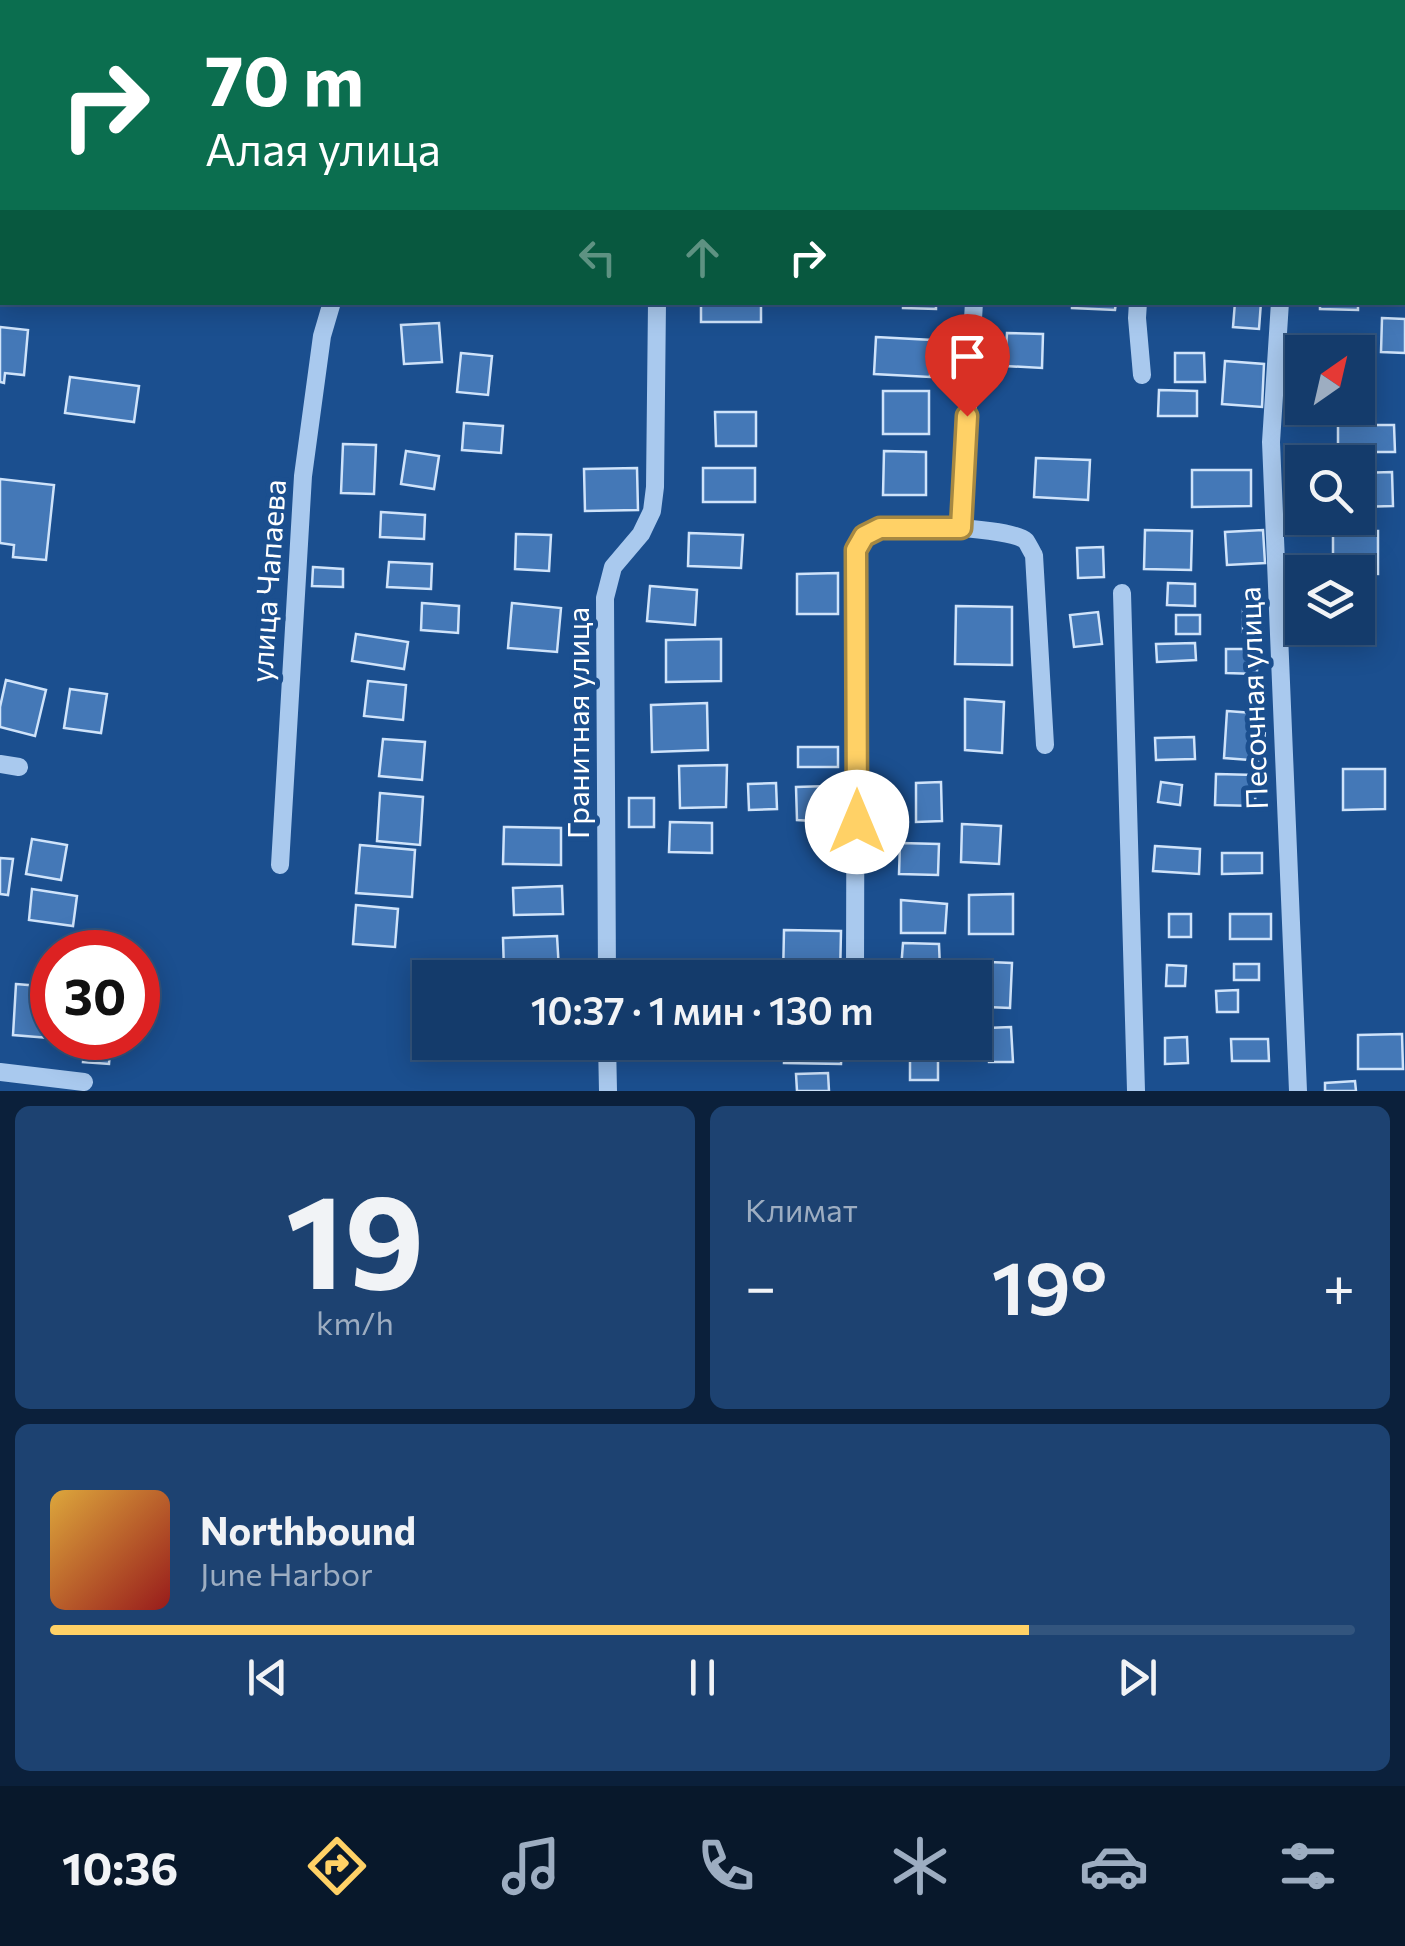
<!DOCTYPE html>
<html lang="ru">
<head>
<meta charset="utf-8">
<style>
	body { margin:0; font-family:Commissioner,sans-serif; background:#1d4271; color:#f1f3f6; height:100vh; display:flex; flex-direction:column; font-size:38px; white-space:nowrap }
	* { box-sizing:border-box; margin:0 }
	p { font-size:32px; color:#9dadc1 }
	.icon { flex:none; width:55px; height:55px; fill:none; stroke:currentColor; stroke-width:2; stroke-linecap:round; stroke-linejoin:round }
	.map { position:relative; height:1091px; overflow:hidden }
	.side { display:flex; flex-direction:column; gap:15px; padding:15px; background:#0b203b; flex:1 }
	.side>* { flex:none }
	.hud { position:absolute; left:0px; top:0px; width:1405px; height:305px; box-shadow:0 5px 25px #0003,0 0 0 2px #33557e; background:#0b6e4f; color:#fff; overflow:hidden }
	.needle { width:65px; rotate:34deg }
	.fabs { position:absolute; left:1285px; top:335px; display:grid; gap:20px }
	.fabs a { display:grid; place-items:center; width:90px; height:90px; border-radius:0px; background:#143b6b; box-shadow:0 5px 25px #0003,0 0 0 2px #33557e; font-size:50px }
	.speed { position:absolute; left:30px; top:930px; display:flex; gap:20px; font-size:50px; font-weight:700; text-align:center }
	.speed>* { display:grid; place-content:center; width:130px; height:130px; border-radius:50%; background:#143b6b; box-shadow:0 5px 25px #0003,0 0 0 2px #33557e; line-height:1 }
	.speed .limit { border:15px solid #d22; background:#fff; color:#111 }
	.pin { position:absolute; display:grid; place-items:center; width:85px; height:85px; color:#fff; margin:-102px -42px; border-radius:50% 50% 50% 0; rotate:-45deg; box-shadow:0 0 10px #0007 }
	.pin .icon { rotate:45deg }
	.me { position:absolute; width:110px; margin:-55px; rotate:0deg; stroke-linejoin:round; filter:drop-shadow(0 0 8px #0008) }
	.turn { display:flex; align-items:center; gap:35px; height:210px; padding:0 40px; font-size:45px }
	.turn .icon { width:130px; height:130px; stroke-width:2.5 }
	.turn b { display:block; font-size:70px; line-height:85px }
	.lanes { display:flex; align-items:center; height:95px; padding:0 40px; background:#0003; justify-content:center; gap:50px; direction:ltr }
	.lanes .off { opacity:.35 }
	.big { font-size:75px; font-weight:600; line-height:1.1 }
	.side .widget { flex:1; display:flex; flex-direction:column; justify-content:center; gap:15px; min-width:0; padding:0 35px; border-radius:15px; background:#1d4271 }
	.side .dial { align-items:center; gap:0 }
	.dial b { font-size:130px; line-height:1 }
	.song { display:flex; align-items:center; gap:30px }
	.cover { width:120px; height:120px; border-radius:15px; background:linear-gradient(135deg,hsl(40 70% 55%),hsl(0 70% 35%)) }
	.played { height:10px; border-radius:5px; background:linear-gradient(90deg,#ffd166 75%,#33557e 75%) }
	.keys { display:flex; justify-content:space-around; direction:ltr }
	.heat { display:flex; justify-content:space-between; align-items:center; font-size:55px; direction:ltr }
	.side .tiles { flex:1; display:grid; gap:15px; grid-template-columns:1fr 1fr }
	.widget:last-child { grid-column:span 2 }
	.trip { position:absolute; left:412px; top:960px; width:580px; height:100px; border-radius:0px; background:#143b6b; box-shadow:0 5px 25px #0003,0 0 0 2px #33557e; font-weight:600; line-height:100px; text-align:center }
	.dock { display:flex; height:160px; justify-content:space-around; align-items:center; background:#08182b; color:#9dadc1 }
	.dock .icon { width:70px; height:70px }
	.dock .selected { color:#ffd166 }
	.dock b { font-size:45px; color:#f1f3f6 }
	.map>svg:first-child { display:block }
	.building { fill:#4478b7; stroke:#cfe3fa; stroke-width:2.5 }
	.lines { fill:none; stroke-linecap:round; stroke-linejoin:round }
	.minor { stroke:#a9c9ee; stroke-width:18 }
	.route-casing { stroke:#a68842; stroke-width:25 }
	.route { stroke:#ffd166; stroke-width:18 }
	.labels { text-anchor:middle; stroke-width:10; stroke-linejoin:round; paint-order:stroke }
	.street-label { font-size:30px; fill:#fff; stroke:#1b4f8f }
</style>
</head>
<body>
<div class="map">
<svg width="1405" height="1091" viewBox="0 0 1405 1091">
	<rect width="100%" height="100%" fill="#1b4f8f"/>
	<path class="building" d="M362 0H423V2H362Z
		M683 0H743V2H683Z
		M1402 227H1405V265H1402Z
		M701 302H761V322H701Z
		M903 302H936V309L903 308Z
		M1072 302H1116L1115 310 1072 308Z
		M1235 302H1261L1259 329 1233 327Z
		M1320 302H1358V310L1320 309Z
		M1382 318 1405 319V353L1381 352Z
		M439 323 442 362 404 364 401 325Z
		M0 327 28 330 24 375 5 373 4 383 0 382Z
		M1007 333 1043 334 1042 368 1005 366Z
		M876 337 932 340 930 377 874 374Z
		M461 353 492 356 488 395 457 392Z
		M1175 353H1204L1205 382H1175Z
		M1225 361 1264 364 1262 407 1222 404Z
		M70 377 139 386 134 422 65 413Z
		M1358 377H1364L1363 413 1320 411V408H1358Z
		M1159 390 1197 391V416H1158Z
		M883 391H929V434H883Z
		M715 412H756V446H716Z
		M464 423 503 426 501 453 462 450Z
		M1338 425H1394L1395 452H1338Z
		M343 444 376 445 374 494 341 493Z
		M406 451 439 456 434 489 401 484Z
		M884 451 926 452V495H883Z
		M1036 458 1090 460 1088 500 1034 497Z
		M637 468 638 510 585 511 584 469Z
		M703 468H755V502H703Z
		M1192 470H1251V506L1192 507Z
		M1392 472 1393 506 1358 507V473Z
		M0 479 54 485 46 560 13 557 14 545 0 543Z
		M381 512 425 515 424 539 380 537Z
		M1145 530 1192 531 1191 570 1144 569Z
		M1263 530 1265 563 1227 565 1225 532Z
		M1333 531H1378V574L1333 572Z
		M689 533 743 535 741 568 688 566Z
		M516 534 551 535 549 571 515 569Z
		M1103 547 1104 577 1078 578 1077 548Z
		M389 562 432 564 431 589 387 587Z
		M313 567 343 569V587L312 586Z
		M838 573V614H797V574Z
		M1168 583 1195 584V606L1167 605Z
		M650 586 697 590 695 625 647 621Z
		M422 603 459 606 458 633 421 630Z
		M512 603 561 608 557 652 508 648Z
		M956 606 1012 607V665L955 664Z
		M1243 607H1263V632H1243Z
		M1098 612 1102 644 1074 647 1070 615Z
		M1176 615H1200V634H1176Z
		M356 634 408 642 404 669 352 661Z
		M721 639V681L666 682V640Z
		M1195 643 1196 660 1157 662 1156 644Z
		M1226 649H1257V674L1226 673Z
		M6 680 46 690 35 736 0 727V707Z
		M368 681 406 685 403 720 364 716Z
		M70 689 107 694 101 733 64 728Z
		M965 699 1004 702 1002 753 965 750Z
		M707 703 708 750 652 752 651 705Z
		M1227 711 1266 714 1263 761 1224 758Z
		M1194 737 1195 759 1156 760 1155 738Z
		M383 739 425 742 422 780 379 776Z
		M798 747H838V767H798Z
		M727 765 726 807 680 808 679 766Z
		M1343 769H1385V809L1343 810Z
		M1216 774 1256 775 1255 806 1215 805Z
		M941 782 942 821 916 822V783Z
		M1161 782 1182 785 1180 805 1158 802Z
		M776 783 777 809 749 810 748 784Z
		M829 786V822L797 820 796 787Z
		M380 793 423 797 420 845 377 841Z
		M629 798H654V827H629Z
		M670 822 712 823V853L669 852Z
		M962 824 1001 826 999 864 961 862Z
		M504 827 561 828V865L503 864Z
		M32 839 67 845 61 880 26 874Z
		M900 843 939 844 938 875 899 874Z
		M360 845 415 850 412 897 356 893Z
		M1155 846 1200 849 1199 874 1153 871Z
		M1222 853H1262V873L1222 874Z
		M0 858 13 859 8 895 0 894Z
		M562 886 563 914 514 915 513 888Z
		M32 889 77 896 73 926 29 920Z
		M1013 894V934H969V895Z
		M901 900 947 904 945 933H901Z
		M356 905 398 909 395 947 353 944Z
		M1169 914H1191V937H1169Z
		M1230 914H1271V939H1230Z
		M784 930 841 931 840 978H783Z
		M557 936 559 970 504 972 503 938Z
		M903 943 939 944 940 969H901Z
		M989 962 1012 963 1010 1008 987 1007Z
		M1234 964H1259V980H1234Z
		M1167 965 1186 966 1185 986H1166Z
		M16 984 52 987V1038H74V1040L13 1035Z
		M1238 990V1012H1217L1216 991Z
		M1011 1027 1013 1062H989L987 1028Z
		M1402 1034 1403 1069H1358V1035Z
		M1187 1037 1188 1063 1165 1064V1038Z
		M85 1038H111L109 1064 83 1062Z
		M1231 1039H1268L1269 1061H1232Z
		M785 1042 842 1044 841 1064 784 1063Z
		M910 1057H938V1080H910Z
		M828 1073 829 1091H797L796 1074Z
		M1355 1081 1356 1091H1325V1083Z"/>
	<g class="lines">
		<path class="minor" d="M1229 0 1266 2
			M1298 0V2
			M352 2V0
			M666 2V0
			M995 2V0
			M1158 2V0
			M1138 302 1137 318 1142 375
			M1280 302 1271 442 1298 1091
			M961 528 974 302
			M1122 593 1136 1091
			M0 764 19 767
			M280 865 303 476 322 336 332 302
			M607 978 605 598 613 567 641 534 652 511 655 487 657 302
			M855 978 856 551C862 540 865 533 878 530 898 523 1011 527 1026 541 1027 542 1033 554 1034 555L1045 745
			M607 1042 608 1091
			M855 1048V1042
			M0 1072 84 1082"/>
	</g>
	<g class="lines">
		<g class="route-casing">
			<path id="route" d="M857 822 856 550 864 536 880 528H961L967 416"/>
		</g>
		<use href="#route" class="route"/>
	</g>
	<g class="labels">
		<g class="street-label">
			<text transform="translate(269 581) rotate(-86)" y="10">улица Чапаева</text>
			<text transform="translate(1254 698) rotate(-92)" y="10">Песочная улица</text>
			<text transform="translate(579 723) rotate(-90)" y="10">Гранитная улица</text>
		</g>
	</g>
</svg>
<div class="fabs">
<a><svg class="needle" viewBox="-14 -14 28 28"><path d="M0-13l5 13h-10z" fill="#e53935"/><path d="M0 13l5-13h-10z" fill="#9dadc1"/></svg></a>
<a><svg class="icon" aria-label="search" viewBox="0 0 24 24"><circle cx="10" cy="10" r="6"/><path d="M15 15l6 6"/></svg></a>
<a><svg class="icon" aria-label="layers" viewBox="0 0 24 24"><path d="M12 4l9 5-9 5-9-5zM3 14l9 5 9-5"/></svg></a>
</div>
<div class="speed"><div class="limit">30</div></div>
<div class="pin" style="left:967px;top:416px;background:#d93025"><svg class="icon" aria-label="arrive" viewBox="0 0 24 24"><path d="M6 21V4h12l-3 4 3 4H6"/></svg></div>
<svg class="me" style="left:857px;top:822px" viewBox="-20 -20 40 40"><circle r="19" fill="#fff"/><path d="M0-13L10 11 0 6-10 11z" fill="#ffd166"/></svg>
<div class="trip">10:37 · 1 мин · 130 m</div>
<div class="hud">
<div class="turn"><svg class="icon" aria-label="right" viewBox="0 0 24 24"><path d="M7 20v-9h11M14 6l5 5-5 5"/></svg><div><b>70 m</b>Алая улица</div></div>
<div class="lanes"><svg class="icon off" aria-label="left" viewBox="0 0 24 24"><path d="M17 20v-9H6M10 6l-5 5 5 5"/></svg><svg class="icon off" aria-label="ahead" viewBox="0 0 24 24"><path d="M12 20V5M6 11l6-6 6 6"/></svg><svg class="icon" aria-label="right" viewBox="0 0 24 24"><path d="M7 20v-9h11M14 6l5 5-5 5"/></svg></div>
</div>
</div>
<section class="side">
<div class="tiles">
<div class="widget dial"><b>19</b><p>km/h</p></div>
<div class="widget"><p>Климат</p>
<div class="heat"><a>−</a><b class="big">19°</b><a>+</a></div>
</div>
<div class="widget">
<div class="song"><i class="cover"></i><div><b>Northbound</b><p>June Harbor</p></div></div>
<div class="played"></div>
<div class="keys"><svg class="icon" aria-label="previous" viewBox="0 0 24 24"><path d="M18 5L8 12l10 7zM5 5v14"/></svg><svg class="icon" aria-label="pause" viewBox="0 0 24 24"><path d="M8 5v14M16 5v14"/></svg><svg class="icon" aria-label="next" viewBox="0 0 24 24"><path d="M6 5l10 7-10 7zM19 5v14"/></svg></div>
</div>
</div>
</section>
<nav class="dock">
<b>10:36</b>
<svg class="icon selected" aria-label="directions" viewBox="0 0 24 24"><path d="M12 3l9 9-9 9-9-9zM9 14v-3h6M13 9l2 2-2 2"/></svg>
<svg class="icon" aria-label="music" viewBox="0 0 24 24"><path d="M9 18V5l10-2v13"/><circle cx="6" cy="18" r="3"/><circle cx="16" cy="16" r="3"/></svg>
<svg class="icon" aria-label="phone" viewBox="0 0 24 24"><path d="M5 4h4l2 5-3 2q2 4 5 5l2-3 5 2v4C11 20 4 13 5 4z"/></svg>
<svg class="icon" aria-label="climate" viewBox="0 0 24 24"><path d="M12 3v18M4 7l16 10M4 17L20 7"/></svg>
<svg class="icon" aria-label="car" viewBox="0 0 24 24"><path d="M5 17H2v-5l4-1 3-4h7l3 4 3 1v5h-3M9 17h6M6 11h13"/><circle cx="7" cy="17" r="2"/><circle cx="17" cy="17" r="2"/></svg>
<svg class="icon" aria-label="filters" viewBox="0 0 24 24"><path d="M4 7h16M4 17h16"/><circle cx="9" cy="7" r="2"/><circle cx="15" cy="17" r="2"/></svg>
</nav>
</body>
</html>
